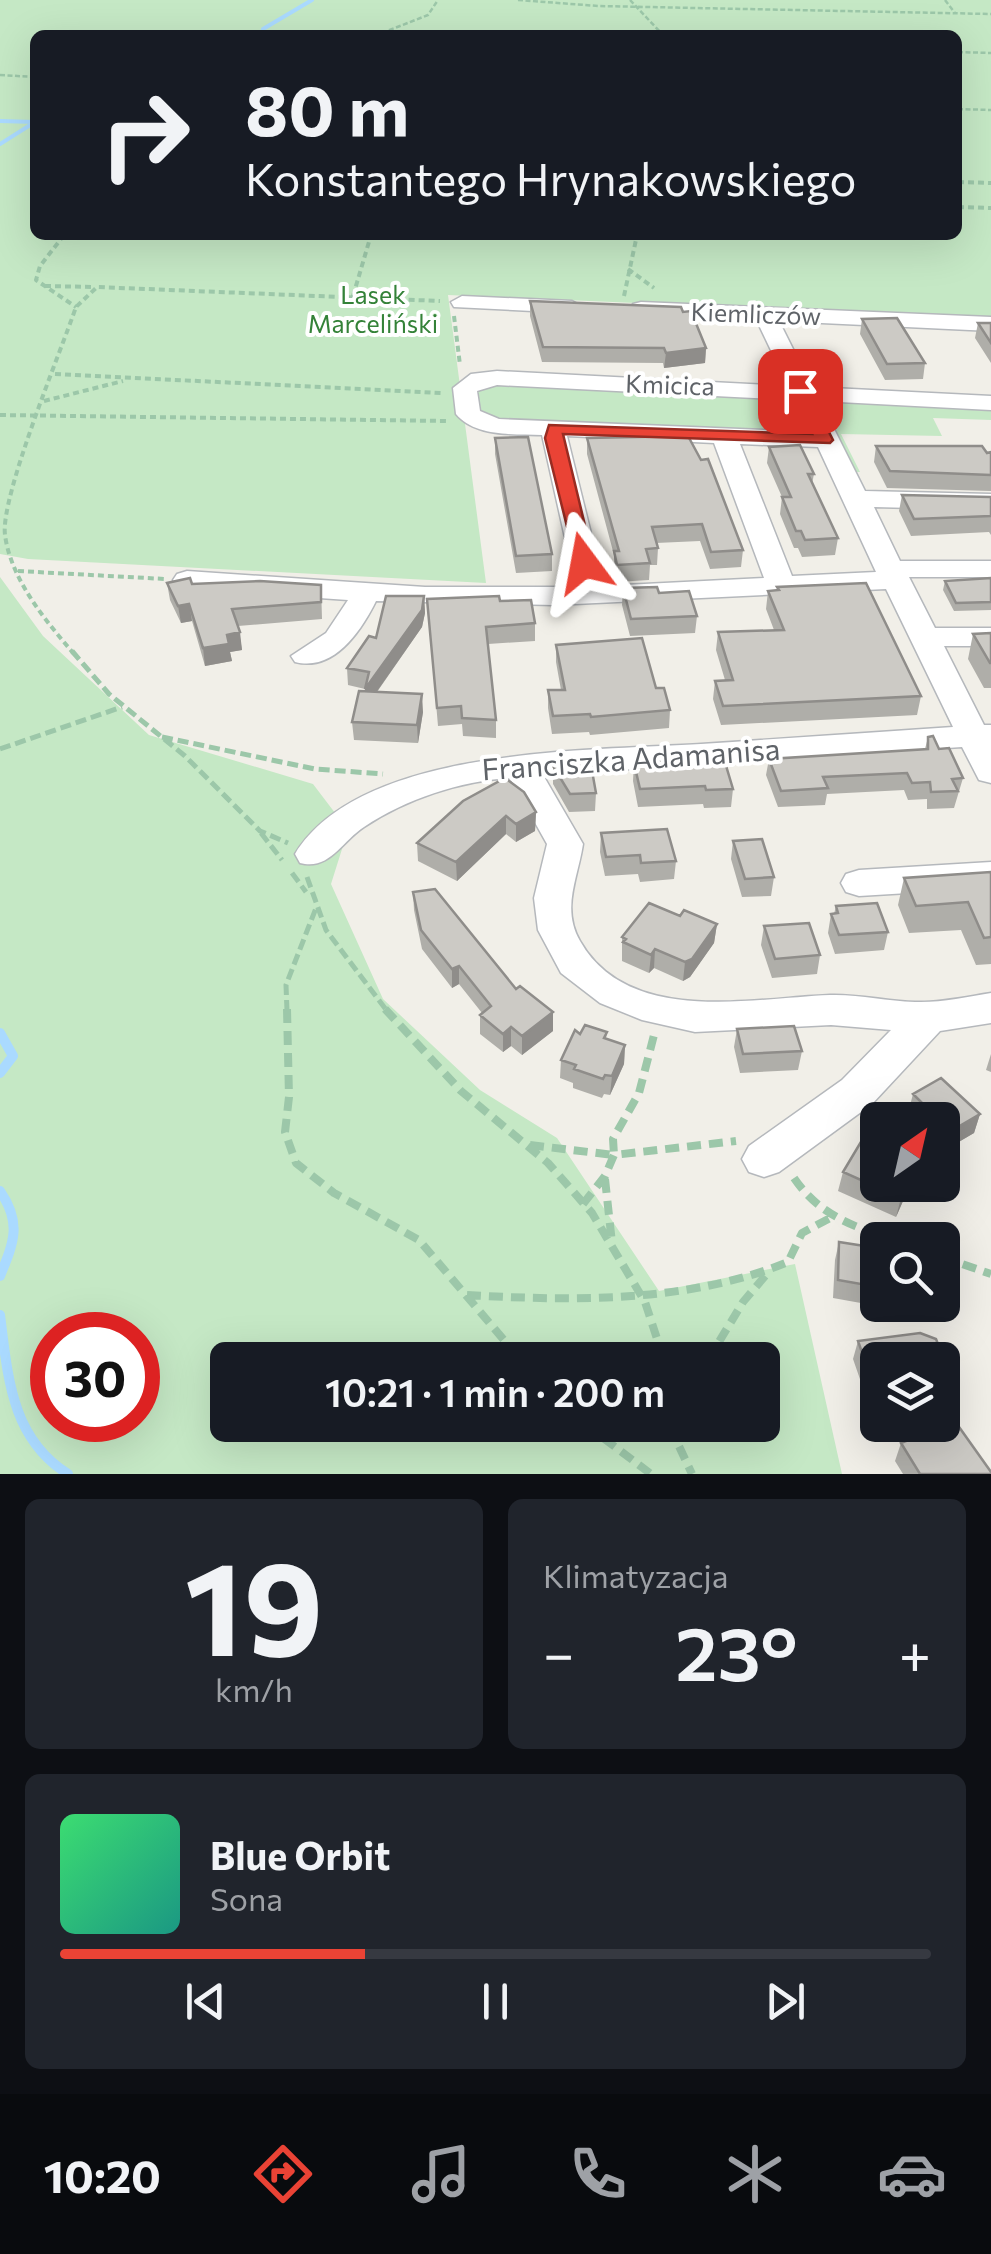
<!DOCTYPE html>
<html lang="pl">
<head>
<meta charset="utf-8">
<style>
	body { margin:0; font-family:Commissioner,sans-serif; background:#20242c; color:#f1f3f6; height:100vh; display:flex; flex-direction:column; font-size:38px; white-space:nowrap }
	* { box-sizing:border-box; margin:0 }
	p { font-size:32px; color:#9ea1a6 }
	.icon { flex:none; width:55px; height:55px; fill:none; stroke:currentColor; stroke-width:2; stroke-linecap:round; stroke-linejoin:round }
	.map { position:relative; height:1474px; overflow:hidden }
	.details { display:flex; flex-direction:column; gap:25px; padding:25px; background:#0d0f14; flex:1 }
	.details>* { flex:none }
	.guide { position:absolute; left:30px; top:30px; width:932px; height:210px; border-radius:15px; box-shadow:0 10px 40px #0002; background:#171b24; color:#f1f3f6; overflow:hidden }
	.needle { width:65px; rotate:34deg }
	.buttons { position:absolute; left:860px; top:1102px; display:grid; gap:20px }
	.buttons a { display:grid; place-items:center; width:100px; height:100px; border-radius:15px; background:#171b24; box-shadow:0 10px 40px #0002; font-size:50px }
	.speed { position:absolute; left:30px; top:1312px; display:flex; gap:20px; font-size:50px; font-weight:700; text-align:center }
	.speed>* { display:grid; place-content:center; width:130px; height:130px; border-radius:50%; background:#171b24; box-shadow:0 10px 40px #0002; line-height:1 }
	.speed .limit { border:15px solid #d22; background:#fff; color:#111 }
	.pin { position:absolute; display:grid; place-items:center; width:85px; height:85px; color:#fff; margin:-42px; border-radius:20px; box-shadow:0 5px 15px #0006 }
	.me { position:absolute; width:110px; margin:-55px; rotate:347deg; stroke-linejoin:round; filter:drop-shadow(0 0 8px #0008) }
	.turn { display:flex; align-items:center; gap:35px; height:210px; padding:0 50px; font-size:45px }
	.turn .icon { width:130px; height:130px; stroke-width:2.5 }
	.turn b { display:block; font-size:70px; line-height:85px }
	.big { font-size:75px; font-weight:600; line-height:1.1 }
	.details .tile { flex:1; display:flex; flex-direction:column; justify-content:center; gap:15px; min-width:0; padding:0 35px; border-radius:15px; background:#20242c }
	.details .dial { align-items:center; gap:0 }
	.dial b { font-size:130px; line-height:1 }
	.song { display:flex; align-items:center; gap:30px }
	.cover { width:120px; height:120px; border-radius:15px; background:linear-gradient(135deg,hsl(140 70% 55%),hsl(170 70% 35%)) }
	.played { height:10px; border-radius:5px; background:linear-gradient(90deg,#ea4335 35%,#363941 35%) }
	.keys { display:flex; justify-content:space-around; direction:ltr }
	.heat { display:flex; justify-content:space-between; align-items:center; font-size:55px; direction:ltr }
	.details .tiles { flex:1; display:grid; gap:25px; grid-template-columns:1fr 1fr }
	.tile:last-child { grid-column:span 2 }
	.trip { position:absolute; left:210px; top:1342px; width:570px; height:100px; border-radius:15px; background:#171b24; box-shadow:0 10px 40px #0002; font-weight:600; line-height:100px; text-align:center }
	.tab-bar { display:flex; height:160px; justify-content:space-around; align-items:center; background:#090b0e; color:#9ea1a6 }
	.tab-bar .icon { width:70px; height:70px }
	.tab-bar .selected { color:#ea4335 }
	.tab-bar b { font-size:45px; color:#f1f3f6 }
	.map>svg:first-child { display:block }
	.green { fill:#c5e8c5; fill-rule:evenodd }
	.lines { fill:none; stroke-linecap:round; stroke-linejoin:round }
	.stream-far1 { stroke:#aadaff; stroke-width:4 }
	.stream { stroke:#aadaff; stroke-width:10 }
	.minor-casing { stroke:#b5b8bc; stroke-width:3 }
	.path-far3 { stroke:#9cc7a9; stroke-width:2.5; stroke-dasharray:5 2.5; stroke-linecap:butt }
	.path-far2 { stroke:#9cc7a9; stroke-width:4; stroke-dasharray:6 4; stroke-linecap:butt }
	.path-far1 { stroke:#9cc7a9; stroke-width:5; stroke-dasharray:11 5; stroke-linecap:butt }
	.path { stroke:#9cc7a9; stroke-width:8; stroke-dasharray:14 8; stroke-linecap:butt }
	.minor { fill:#fff; fill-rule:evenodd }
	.wall { fill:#afaea9 }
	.shaded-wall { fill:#8f8d8a }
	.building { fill:#cccac5; stroke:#8f8d8a; stroke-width:2.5 }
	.route { fill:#ea4335; stroke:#982c22; stroke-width:2.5 }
	.labels { text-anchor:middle; stroke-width:8; stroke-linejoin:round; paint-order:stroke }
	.far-park-label { font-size:25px; fill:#348238; stroke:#fff }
	.far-street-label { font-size:25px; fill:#5f6368; stroke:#fff }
	.street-label { font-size:30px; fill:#5f6368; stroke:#fff }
</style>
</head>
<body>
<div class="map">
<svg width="991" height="1474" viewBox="0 0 991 1474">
	<rect width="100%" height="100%" fill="#f1efe8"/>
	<path class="green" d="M0 0H991V318L448 295 486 583 28 559 0 554ZM35 35H958V235H35Z
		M493 382 778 397 792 404 802 428 794 432 496 422 480 417 472 388Z
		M827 400 991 406V420L933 418 942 436 841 434 860 472H853L820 404Z
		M0 577 43 636 149 735 313 784 348 830 331 884 383 999 480 1090 557 1138 659 1291 795 1264 842 1474H0ZM52 1335H138V1420H52ZM228 1360H762V1425H228Z"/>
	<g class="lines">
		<path class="stream-far1" d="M262 35 263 29 312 0
			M0 121 35 122
			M0 144 35 122"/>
		<path class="stream" d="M0 1033 13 1056 0 1073
			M0 1191C22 1223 14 1242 0 1276
			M0 1315C8 1377 11 1438 68 1474"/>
		<g class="minor-casing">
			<path id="minor" d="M462 296 572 301 583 307 572 313 454 307 451 302Z
				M641 302 991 317V331L779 321 812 387 991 396V410L820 401 865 491 991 494V510L874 507 900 561H991V577H909L935 628H991V646H944L984 725H991V783L979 780 962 747 543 775 583 844C578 878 561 908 580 941 628 1026 753 998 830 995 858 994 886 1001 915 1002 940 1003 966 997 991 993V1023L940 1031 872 1104 779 1172 764 1177 749 1172 742 1159 749 1146 842 1080 891 1030 831 1025 695 1032 642 1020 600 1003 561 973 538 930 534 898 547 844 510 778C460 781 406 799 364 827 341 842 329 871 300 863L295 854C361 746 590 751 701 744 785 738 869 733 953 727L886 589 554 605 376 601C361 631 334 672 295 662L291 656 326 633 348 600 187 589 177 586 173 580 177 574 187 571 425 587H576L542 435C514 434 475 437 456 414L453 388 471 374 497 371 788 386 757 321 633 314 630 309 633 304ZM497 385 795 400 810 432 499 419 480 411 477 391ZM567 436 714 443 764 578 604 586ZM740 444 818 447 876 572 792 576Z
				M991 862V888L859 896 846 892 841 883 846 874 859 870Z"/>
		</g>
		<path class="path-far3" d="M518 0 598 6 991 14
			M630 0 663 35
			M945 0 955 13
			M382 33 428 15 438 0
			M371 35H483
			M958 52 991 53
			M0 75 35 77
			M958 109 991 110"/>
		<path class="path-far2" d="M958 182 991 183
			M958 207 991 208
			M64 235 40 266 36 280 76 307
			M628 269 654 288
			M45 286 94 287
			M353 296 371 235
			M624 296 637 235
			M454 316 460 365
			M55 374 442 393
			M44 401 123 381
			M0 415 447 421
			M18 571 165 579
			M74 654C46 621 11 580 5 535 0 497 61 351 76 307L97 287 440 301"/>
		<path class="path-far1" d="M72 651 109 694 185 756 260 831 288 843
			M162 737 315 769 383 774
			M0 749 122 707
			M261 833 282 860
			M292 873 306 892
			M307 877 326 930 387 1011
			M287 1011 286 985 316 908"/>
		<path class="path" d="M287 1009 289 1097 285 1132 296 1163 334 1193 419 1240 521 1360
			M385 1009 461 1091 548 1163 592 1213 645 1302 664 1360
			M530 1145 614 1155 613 1139 639 1093 654 1035
			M794 1178C815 1209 842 1222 876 1234
			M605 1179 612 1243
			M583 1204 605 1176 614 1155 736 1141
			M942 1257 991 1274
			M467 1295C573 1301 688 1303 788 1262L802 1233 830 1218
			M708 1360 743 1302 766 1275
			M586 1425 651 1474
			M675 1425 678 1444 692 1474"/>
		<use href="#minor" class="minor"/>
	</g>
	<path class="wall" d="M530 301 683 312 706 348 705 363 664 368 663 363 542 362 530 316Z
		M862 319 925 363 923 379 885 380 860 334Z
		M978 323H991V363L975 338Z
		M495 438 552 554V571L516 573 495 454Z
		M587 438 743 550 741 567 710 569 700 541 656 543 658 548 657 565H650L649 580 616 582 614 568V555L587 454Z
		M876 446 991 452V491L887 488 874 462Z
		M769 447 814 474 812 484 838 538 835 555 802 557 798 548H794L780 514 782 497 767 463Z
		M902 495 991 497V535L989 532 911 536 899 511Z
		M991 578V610L954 611 943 590 945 581Z
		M167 583 321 585 322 619 238 626 242 650 230 652 232 661 205 666 192 621 181 623 170 600Z
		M777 587 921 696 917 715 721 725 713 699 715 681 725 680 716 650 718 632 774 630 766 609 768 591 777 590Z
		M623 588 697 616 695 633 630 636 622 605Z
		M424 596 425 613 422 627 377 692 423 712 418 743 354 740 352 722 365 689 348 685 347 668Z
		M427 599 500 601 535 623V641L488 644 496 720V738L463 736 462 724 438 726Z
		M991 633V688H984L968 659 973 634Z
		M556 645 656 688 670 710 669 728 590 735 589 732 552 734 548 708V690H561L556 662Z
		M928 737 963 778 954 808 927 809V799L908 800 904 790 827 794 825 805 778 807 766 775 769 759 925 749Z
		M634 763 733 789 731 807 704 808 703 804 638 807 633 781Z
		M553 766H578L596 793 595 811 569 812 553 784Z
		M463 801 536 812 535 831 516 842 506 834 457 881 418 861 417 843Z
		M601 833 676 861 674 879 640 882 638 874 605 876 600 852Z
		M733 841 774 877 771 896 742 897 731 859Z
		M991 872V964L976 965 961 930 909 933 898 905 904 878Z
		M413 892 516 989 553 1012V1031L522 1055 511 1046 503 1052 480 1034V1015L482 1013 459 984 452 988 422 949 414 910Z
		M836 906 888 932 884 950 835 954 828 933 831 914H834Z
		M680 916 717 924 714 943 690 977 683 981 654 968 649 973 622 961V937Z
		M764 926 820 955 817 974 772 978 761 945Z
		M737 1029 802 1051 798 1070 740 1073 734 1047Z
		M607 1032 606 1039 625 1045 624 1064 610 1095 604 1094 602 1098 573 1088V1083L560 1078 561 1060Z
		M991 1054V1072L986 1070Z
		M913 1094 980 1114 974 1133 945 1150 942 1147V1120H914L908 1113Z
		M843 1172 878 1185H910L896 1217 838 1191Z
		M871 1232 878 1240V1305H884L883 1307 833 1298 835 1260 839 1242 867 1246Z
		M858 1341 878 1360V1407L870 1408 853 1359Z
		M894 1425H942L991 1474H903L895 1461 901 1443 905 1442Z"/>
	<path class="shaded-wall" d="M706 348 705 363 664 368 666 353Z
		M424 596 425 613 422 627 366 707 365 689Z
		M189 604 192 621 181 623 178 606Z
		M240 632 242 650 230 652 232 661 205 666 203 648 227 635Z
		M422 694 423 712 418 743 417 725Z
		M536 812 535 831 516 842V824Z
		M506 816V834L457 881 456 862Z
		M717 924 714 943 690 977 683 981 685 962Z
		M655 949 654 968 649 973 651 955Z
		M459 966V984L452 988V969Z
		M553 1012V1031L522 1055V1036Z
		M511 1027V1046L503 1052V1034Z
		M625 1045 624 1064 610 1095 612 1076Z
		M980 1114 974 1133 945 1150 951 1131Z
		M907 1185H910L896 1217 901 1198Z"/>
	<path class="building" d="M530 301 681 307 683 312 691 311 706 348 666 353 664 348 543 347Z
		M897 318 925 363 887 364 862 319Z
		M978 323H991V343Z
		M688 436 701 460 708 459 743 550 711 552 702 524 652 527 658 548 646 549 650 563 617 565 614 551H619L587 438Z
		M528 437 552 554 516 556 495 438Z
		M800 445 814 474H808L838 538 805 540 801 531H796L782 497H791L769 447Z
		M876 446H982L987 453 991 452V475L890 471Z
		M902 495 991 497V516L914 519Z
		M190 578 192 584 260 581 321 585V602L232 609 240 632 227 635 229 644 203 648 189 604 178 606 167 583Z
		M991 578V602L956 603 945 581Z
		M866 583 921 696 723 706 715 681 733 680 718 632 784 630 768 591 779 590 777 587Z
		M657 587 659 593 689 591 697 616 631 619 623 588Z
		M386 596H424L422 610 365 689 369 672 347 668 369 636 376 638Z
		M499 596 500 601 531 600 535 623 486 627 496 720 462 718 461 706 437 708 427 599Z
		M991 633V663H990L973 634Z
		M642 638 656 688H664L670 710 591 717 590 714 553 716 548 690H565L556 645Z
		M359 691 422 694 417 725 352 722Z
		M933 736 939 749 949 748 963 778 952 779 958 791 931 792 930 782 912 783 907 773 823 777 828 788 781 791 769 759 928 749V737Z
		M724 759 733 789 706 790 705 786 640 789 634 763Z
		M577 762 578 766 591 765 596 793 570 794 553 766Z
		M505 778 524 792 536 812 516 824 506 816 456 862 417 843 463 801Z
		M667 829 676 861 641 863 640 855 606 857 601 833Z
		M762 839 774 877 745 879 733 841Z
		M991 872V937L984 938 968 902 916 906 904 878Z
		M435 889 516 989 520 986 553 1012 522 1036 511 1027 503 1034 480 1015 491 1006 459 966 452 969 421 930 413 892Z
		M649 903 680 916 684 910 717 924 692 959 685 962 655 949 651 955 623 942 626 939 622 937Z
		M877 903 888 932 839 935 831 914 838 913 836 906Z
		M809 923 820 955 775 959 764 926Z
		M585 1025 607 1032 604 1038 625 1045 612 1076 605 1075 603 1079 574 1069 576 1065 561 1060 575 1030 580 1034Z
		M794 1026 802 1051 743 1054 737 1029Z
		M941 1078 980 1114 951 1131 942 1123V1120H939L913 1094Z
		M868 1130 878 1134V1185H907L901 1198 843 1172Z
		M871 1232 902 1237V1240H878V1287L838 1280 839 1242 871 1247Z
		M920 1333 936 1339 948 1370 942 1378V1360H878V1390H875L858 1341Z
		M942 1403 991 1472V1474H920L901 1443 919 1436 912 1425H942Z"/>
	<path class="route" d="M800 386 808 391 833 440 830 443 563 434 594 563 584 569 577 567 545 438 549 425 812 434 791 391Z"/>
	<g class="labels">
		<g class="far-park-label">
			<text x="373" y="304">Lasek<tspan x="373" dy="29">Marceliński</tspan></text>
		</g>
		<g class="far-street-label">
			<text transform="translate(756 314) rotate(2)" y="9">Kiemliczów</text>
			<text transform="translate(670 385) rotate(2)" y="9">Kmicica</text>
		</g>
		<g class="street-label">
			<text transform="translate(631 760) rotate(-4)" y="10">Franciszka Adamanisa</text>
		</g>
	</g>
</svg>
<div class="buttons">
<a><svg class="needle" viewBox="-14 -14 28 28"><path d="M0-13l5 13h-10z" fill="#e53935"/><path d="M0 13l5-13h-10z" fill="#9ea1a6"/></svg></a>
<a><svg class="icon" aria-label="search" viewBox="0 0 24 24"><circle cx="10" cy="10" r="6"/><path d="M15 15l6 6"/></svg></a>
<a><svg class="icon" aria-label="layers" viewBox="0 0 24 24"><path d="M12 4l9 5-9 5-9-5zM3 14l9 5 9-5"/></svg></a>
</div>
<div class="speed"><div class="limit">30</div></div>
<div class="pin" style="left:800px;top:391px;background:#d93025"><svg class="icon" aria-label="arrive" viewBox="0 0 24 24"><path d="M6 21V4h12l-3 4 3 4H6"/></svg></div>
<svg class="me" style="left:584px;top:563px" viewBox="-20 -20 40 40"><path d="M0-17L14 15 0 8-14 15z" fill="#ea4335" stroke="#fff" stroke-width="4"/></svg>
<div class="trip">10:21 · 1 min · 200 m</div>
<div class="guide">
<div class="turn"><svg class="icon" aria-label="right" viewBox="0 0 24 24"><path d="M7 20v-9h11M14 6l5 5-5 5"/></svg><div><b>80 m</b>Konstantego Hrynakowskiego</div></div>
</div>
</div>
<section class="details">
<div class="tiles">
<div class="tile dial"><b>19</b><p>km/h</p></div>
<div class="tile"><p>Klimatyzacja</p>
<div class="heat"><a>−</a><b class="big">23°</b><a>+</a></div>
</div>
<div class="tile">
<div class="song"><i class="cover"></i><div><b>Blue Orbit</b><p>Sona</p></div></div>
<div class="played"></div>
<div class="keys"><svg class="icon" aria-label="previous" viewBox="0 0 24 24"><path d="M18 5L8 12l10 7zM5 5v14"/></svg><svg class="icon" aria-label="pause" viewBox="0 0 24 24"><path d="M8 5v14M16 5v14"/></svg><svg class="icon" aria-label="next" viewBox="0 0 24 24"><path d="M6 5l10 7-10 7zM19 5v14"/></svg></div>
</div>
</div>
</section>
<nav class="tab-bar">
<b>10:20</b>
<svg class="icon selected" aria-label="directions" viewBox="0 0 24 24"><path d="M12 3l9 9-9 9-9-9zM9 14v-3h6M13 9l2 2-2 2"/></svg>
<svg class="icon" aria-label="music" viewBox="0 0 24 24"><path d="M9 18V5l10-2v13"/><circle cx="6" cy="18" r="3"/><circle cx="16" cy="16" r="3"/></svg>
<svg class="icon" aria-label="phone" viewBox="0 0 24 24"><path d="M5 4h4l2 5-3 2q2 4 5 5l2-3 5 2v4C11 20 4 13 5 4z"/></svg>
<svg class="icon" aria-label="climate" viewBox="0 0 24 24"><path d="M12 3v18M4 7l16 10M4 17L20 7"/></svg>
<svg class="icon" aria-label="car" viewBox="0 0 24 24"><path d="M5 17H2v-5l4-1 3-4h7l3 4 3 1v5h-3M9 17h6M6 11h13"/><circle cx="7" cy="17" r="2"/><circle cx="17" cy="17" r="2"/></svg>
</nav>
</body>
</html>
